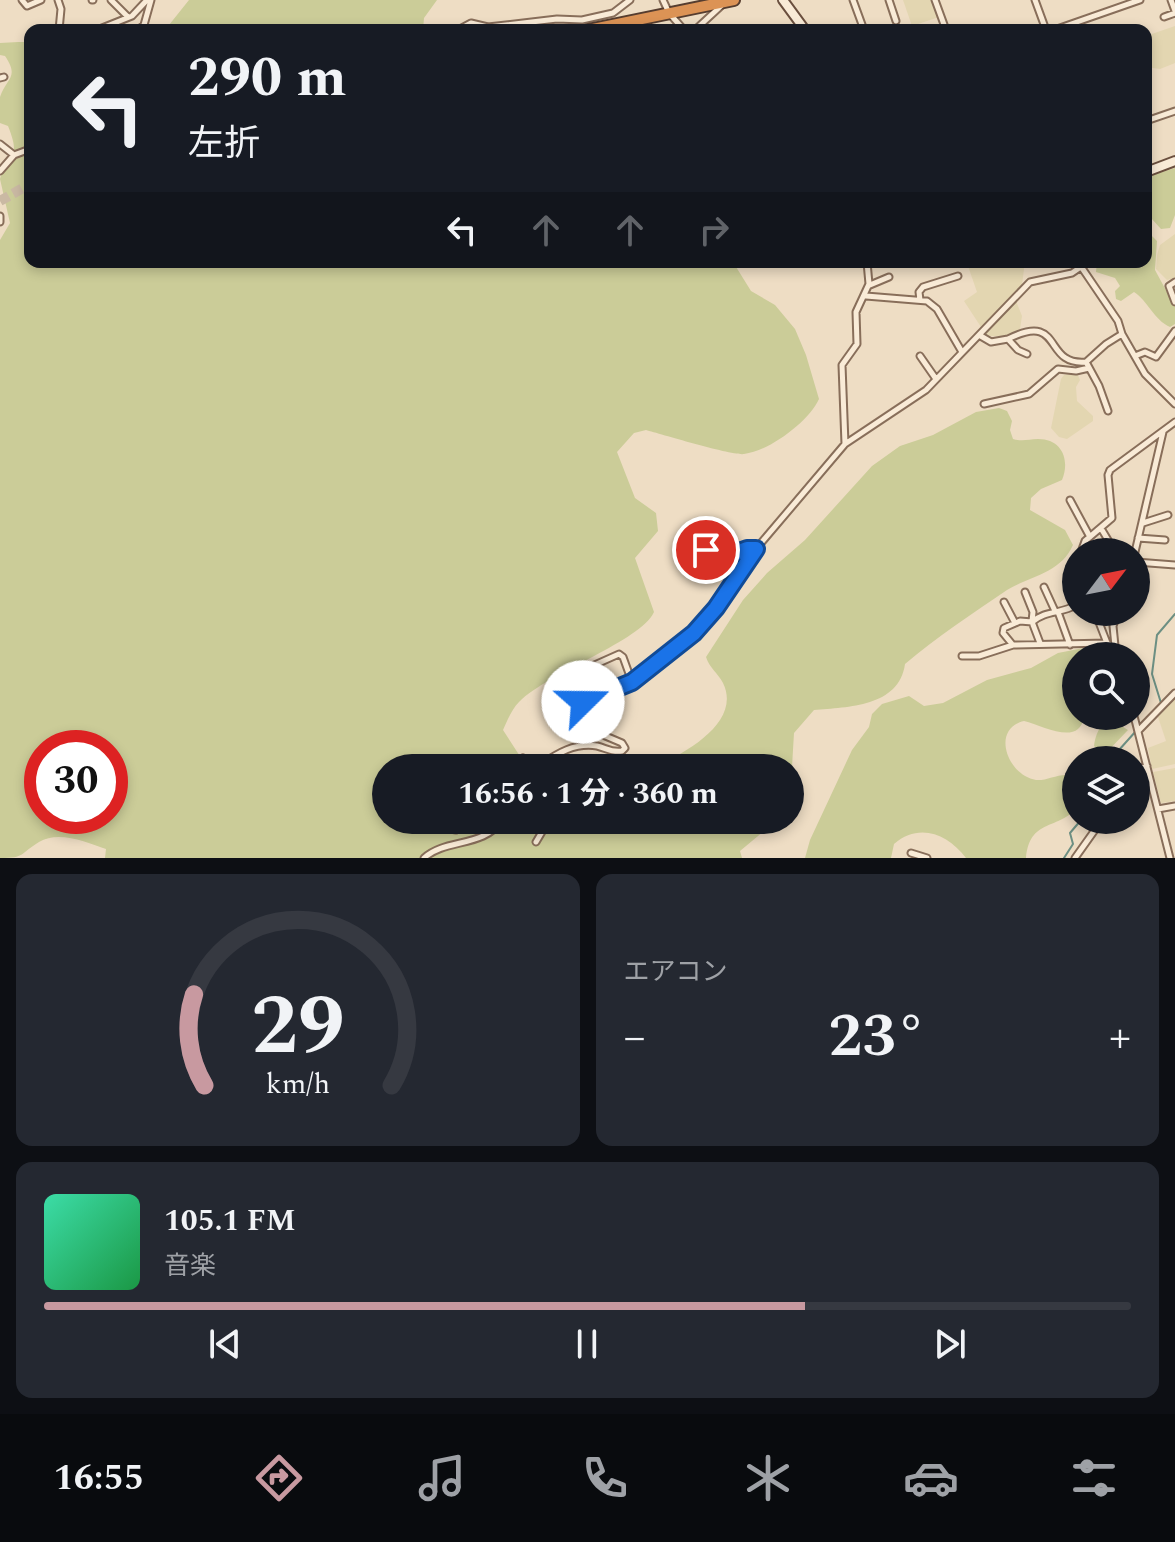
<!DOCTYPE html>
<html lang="ja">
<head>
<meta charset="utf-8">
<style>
	body { margin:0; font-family:Spectral,"Noto Sans JP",serif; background:#242831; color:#f1f3f6; height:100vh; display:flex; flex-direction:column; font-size:30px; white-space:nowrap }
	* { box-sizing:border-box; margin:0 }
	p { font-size:26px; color:#9ea1a6 }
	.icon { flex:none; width:44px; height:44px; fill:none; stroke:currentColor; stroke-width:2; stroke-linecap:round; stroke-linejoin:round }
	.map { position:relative; height:858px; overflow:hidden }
	.drawer { display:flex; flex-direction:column; gap:16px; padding:16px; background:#0d0f14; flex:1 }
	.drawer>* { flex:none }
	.hud { position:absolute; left:24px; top:24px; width:1128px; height:244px; border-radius:16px; box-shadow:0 4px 12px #0003; background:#171b24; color:#f1f3f6; overflow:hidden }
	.needle { width:52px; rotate:58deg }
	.fabs { position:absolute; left:1062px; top:538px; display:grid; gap:16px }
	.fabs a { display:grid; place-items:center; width:88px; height:88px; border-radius:50%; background:#171b24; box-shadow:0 4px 12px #0003; font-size:40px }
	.speed { position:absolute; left:24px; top:730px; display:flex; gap:16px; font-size:40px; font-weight:700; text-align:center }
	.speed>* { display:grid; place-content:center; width:104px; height:104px; border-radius:50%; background:#171b24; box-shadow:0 4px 12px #0003; line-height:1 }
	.speed .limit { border:12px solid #d22; background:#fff; color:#111 }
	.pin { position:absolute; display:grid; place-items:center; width:68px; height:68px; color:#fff; margin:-34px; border:4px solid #fff; border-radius:50%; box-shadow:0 2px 8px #0007 }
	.me { position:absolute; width:88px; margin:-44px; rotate:68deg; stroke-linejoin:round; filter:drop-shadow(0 0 6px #0008) }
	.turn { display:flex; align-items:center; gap:28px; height:168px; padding:0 32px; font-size:36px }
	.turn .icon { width:104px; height:104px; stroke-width:2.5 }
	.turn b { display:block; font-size:56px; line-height:68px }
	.lanes { display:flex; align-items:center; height:76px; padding:0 32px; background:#0003; justify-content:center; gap:40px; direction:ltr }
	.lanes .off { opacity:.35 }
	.big { font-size:60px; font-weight:700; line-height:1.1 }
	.drawer .card { flex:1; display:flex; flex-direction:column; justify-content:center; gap:12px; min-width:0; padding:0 28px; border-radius:16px; background:#242831 }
	.drawer .dial { align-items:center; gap:0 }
	.dial svg { height:208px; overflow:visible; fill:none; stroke:#363941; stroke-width:7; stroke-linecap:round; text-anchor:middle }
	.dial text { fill:#f1f3f6; stroke:none }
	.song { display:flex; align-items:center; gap:24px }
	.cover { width:96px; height:96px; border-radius:12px; background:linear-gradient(135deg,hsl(160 70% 55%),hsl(140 70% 35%)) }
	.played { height:8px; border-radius:4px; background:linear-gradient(90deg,#c899a0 70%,#363941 70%) }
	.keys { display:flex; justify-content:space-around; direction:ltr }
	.heat { display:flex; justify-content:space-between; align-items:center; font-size:44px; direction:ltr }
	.drawer .tiles { flex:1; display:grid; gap:16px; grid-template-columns:1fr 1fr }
	.card:last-child { grid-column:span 2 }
	.trip { position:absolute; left:372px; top:754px; width:432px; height:80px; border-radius:40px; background:#171b24; box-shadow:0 4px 12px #0003; font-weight:700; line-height:80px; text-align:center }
	.menu { display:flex; height:128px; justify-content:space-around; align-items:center; background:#090b0e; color:#9ea1a6 }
	.menu .icon { width:56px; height:56px }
	.menu .current { color:#c899a0 }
	.menu b { font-size:36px; color:#f1f3f6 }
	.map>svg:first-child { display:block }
	.farmland { fill:#e3d6b1 }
	.green { fill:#cbcc98; fill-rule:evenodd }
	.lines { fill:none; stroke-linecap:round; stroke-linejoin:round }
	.stream { stroke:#6c8f83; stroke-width:2 }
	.highway-tunnel { stroke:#cab9a3; stroke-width:10; stroke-dasharray:10 5; stroke-linecap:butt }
	.street-casing { stroke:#886e5a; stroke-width:9 }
	.secondary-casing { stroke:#6a4f3e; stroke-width:12 }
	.highway-casing { stroke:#563d2f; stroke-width:14 }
	.street { stroke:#f9ebd7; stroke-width:5 }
	.secondary { stroke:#f9ebd7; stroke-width:8 }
	.highway { stroke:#dc9355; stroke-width:10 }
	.route-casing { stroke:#114b97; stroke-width:20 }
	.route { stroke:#1a73e8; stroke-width:14 }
</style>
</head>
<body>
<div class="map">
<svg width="1175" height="858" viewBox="0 0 1175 858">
	<rect width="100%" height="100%" fill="#eeddc4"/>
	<path class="farmland" d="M903 0H932L939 17 912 26Z
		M1175 26V63L1160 69 1146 67V36Z
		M1175 234V278L1167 280 1156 269 1157 255 1160 245Z
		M980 262H1023L1024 269 1022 285 981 327 964 301 977 292 968 266Z
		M1016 301 1022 316 1020 329 1009 336H987L985 332Z
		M1077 373 1080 380 1076 387 1077 401 1093 416V421L1067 439 1059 437 1051 428 1061 379 1064 375Z
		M1175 698V764L1152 769 1148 748 1166 741 1158 717Z
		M1175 768V801L1161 803 1153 772Z"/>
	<path class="green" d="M189 0H437L424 18 423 30H165Z
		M18 42H29L30 45V262H733L751 291 775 305 795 329 806 355 819 399C809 421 770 451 744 454 733 456 661 434 646 430L634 433 617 452 635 498 656 513 658 531 635 558 654 612C641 641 549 672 519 702 512 709 507 721 503 730L525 764 532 768H386V820H777L740 851 742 858H105L106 849C87 842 58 830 39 842 19 854 26 858 0 858V240L10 223 0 179C8 150 22 161 8 126L0 123C0 116 0 104 0 97 6 78 20 78 5 56L0 55V43ZM42 748H110V816H42Z
		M1175 168V215L1170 228 1161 229 1151 218 1149 202 1146 200V177Z
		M1146 230 1157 241 1155 270 1175 307V324L1170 327C1154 320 1148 301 1134 292L1121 301 1116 299 1115 291 1120 286 1115 278 1096 272 1097 262H1146Z
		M999 408 1007 411 1012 421 1010 430 1013 439C1024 442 1028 439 1038 439 1063 439 1070 461 1062 480L1041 489 1031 498 1030 510 1065 530 1073 545C1061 573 1030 576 1007 590 973 613 937 637 905 664 899 707 848 707 814 710L794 733 790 801V768H652C680 756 743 724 723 683 718 673 710 669 706 657L743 600 767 573 805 540 872 466 900 446 933 435 976 412Z
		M1099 645 1108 656H1076V716H1084C1080 747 1044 726 1024 721 990 729 1008 776 1036 780 1046 781 1057 774 1068 775L1076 780V809C1056 830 1030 819 1026 858H966C948 834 919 822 894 844L891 858H805L810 840 852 750 869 727 872 714 882 704 909 696 924 706 943 703 987 680 1031 668 1058 653Z
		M1110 719 1128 730 1105 754 1094 746C1095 736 1100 723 1110 719Z"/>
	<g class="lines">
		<path class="stream" d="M1161 703 1152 674 1157 635 1175 614
			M1110 760 1136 731
			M1064 858 1073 844 1070 833 1081 820"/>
		<path class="highway-tunnel" d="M0 201 30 184"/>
		<g class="street-casing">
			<path id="street" d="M22 0 27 6 41 0
				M58 0 61 9 59 30
				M92 0H93
				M111 0 127 16
				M663 0 669 13 684 30
				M853 0 864 30
				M889 0 896 21
				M935 0 946 30
				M1035 0 1046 30
				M1171 0 1175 11
				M1164 17 1175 13
				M97 30 132 16 147 0
				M138 30 144 25 151 0
				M458 30 471 23 488 27 557 19 582 20 613 13 630 0
				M661 30H664
				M695 30 721 6
				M1054 30 1140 0
				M0 78 4 77
				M1146 121 1175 111
				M0 144 14 155
				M0 171 14 155 30 149
				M0 216V222
				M1082 268 1118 321 1122 334 1145 374 1175 404
				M1175 282 1169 286 1175 302
				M870 285 889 277
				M866 296 927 301 937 309 962 352
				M920 300 919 292 923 287 958 276
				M979 335 991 342 1008 339 1018 350 1027 354
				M1008 339C1064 311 1042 366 1086 362
				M920 356 936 379
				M1135 356 1145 352 1156 357 1175 331
				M984 404 1029 394 1058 369 1076 371 1089 368
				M1108 411 1099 386 1086 362 1106 344 1122 334
				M845 444 926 390 1030 282 1072 273 1088 262
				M1070 500 1090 537
				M1143 523 1168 515
				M694 530 706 550 717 558 755 549
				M1102 530 1111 545
				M1138 538 1165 540
				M1081 552 1085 541 1112 518 1108 475 1110 470 1175 422
				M1135 552 1163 432
				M1136 562 1175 565
				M1044 587 1055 611
				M1025 592 1033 612 1032 621
				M1004 602 1015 623
				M1058 612 1070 645
				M1095 612 1107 643 1113 647
				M1032 622C1046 610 1061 614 1076 605
				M1012 644 1003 633 1004 628 1020 621 1032 622 1040 643
				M962 656H979L1013 645 1107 643
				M1116 656 1113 626 1118 612
				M572 675 619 654 623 657 632 682
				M1134 716 1170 858
				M1139 730 1175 693
				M511 768 523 758 532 768
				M535 768C554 756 572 742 597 746 606 748 612 753 622 751L625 748 622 743 596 732 583 702 632 682 702 625 761 543 845 444 842 365 857 344 856 312 869 284 867 262
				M1136 769 1147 766
				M1158 809 1175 806
				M444 820 450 829 456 830 473 820
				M531 820 543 829
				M536 842 549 820
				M911 853 927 858
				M424 858C446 838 484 848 502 820
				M1075 858 1102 820"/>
		</g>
		<g class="secondary-casing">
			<path id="secondary" d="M783 0 805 30
				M1146 172 1175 161"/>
		</g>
		<g class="highway-casing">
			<path id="highway" d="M588 30 734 0"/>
		</g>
		<use href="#street" class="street"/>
		<use href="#secondary" class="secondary"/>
		<use href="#highway" class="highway"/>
	</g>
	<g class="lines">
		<g class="route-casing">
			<path id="route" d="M583 702 632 682 694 633 716 608 756 549H747L723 558 706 550"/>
		</g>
		<use href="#route" class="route"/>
	</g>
</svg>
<div class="fabs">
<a><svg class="needle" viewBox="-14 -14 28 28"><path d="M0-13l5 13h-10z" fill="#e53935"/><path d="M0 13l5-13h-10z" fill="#9ea1a6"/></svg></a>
<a><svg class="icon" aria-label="search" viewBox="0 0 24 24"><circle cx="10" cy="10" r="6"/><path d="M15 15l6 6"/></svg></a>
<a><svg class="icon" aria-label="layers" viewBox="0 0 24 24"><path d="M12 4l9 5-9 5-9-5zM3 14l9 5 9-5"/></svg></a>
</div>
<div class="speed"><div class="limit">30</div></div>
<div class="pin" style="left:706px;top:550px;background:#d93025"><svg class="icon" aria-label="arrive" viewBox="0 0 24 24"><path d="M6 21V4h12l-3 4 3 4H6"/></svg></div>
<svg class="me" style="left:583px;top:702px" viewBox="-20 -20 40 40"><circle r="19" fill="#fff"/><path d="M0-13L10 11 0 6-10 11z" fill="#1a73e8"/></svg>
<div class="trip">16:56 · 1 分 · 360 m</div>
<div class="hud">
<div class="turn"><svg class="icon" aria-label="left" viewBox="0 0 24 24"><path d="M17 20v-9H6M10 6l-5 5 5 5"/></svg><div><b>290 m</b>左折</div></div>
<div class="lanes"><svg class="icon" aria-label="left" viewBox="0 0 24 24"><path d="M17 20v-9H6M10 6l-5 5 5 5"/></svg><svg class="icon off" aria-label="ahead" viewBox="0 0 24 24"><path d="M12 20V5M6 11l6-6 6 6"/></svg><svg class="icon off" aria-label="ahead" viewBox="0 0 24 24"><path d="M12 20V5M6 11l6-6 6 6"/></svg><svg class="icon off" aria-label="right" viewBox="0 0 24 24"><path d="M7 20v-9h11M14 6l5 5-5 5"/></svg></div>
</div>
</div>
<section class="drawer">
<div class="tiles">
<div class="card dial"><svg viewBox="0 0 100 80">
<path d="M14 69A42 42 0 1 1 86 69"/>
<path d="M14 69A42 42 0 0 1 10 34" stroke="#c899a0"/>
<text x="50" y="56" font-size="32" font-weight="700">29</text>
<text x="50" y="72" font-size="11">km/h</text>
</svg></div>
<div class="card"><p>エアコン</p>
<div class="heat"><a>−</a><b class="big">23°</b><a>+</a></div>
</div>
<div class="card">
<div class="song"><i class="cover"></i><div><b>105.1 FM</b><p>音楽</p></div></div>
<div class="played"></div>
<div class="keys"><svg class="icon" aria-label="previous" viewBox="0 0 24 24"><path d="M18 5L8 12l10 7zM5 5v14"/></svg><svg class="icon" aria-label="pause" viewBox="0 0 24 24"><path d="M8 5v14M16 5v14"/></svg><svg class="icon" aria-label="next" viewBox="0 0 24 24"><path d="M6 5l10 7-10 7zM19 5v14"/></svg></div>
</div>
</div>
</section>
<nav class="menu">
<b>16:55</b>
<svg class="icon current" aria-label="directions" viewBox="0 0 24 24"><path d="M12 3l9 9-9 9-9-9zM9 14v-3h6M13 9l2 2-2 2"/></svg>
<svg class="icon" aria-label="music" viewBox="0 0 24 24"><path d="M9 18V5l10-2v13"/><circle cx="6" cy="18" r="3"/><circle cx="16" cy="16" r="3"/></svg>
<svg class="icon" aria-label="phone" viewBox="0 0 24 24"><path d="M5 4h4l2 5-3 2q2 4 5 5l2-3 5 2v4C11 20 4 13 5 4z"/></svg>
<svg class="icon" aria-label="climate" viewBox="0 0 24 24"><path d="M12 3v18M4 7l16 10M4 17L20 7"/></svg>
<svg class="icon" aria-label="car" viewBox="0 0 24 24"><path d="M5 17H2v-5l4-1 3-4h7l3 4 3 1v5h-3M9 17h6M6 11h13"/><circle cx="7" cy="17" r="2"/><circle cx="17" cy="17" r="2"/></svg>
<svg class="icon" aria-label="filters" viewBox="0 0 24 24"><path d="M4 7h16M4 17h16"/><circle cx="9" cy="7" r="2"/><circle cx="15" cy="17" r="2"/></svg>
</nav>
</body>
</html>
